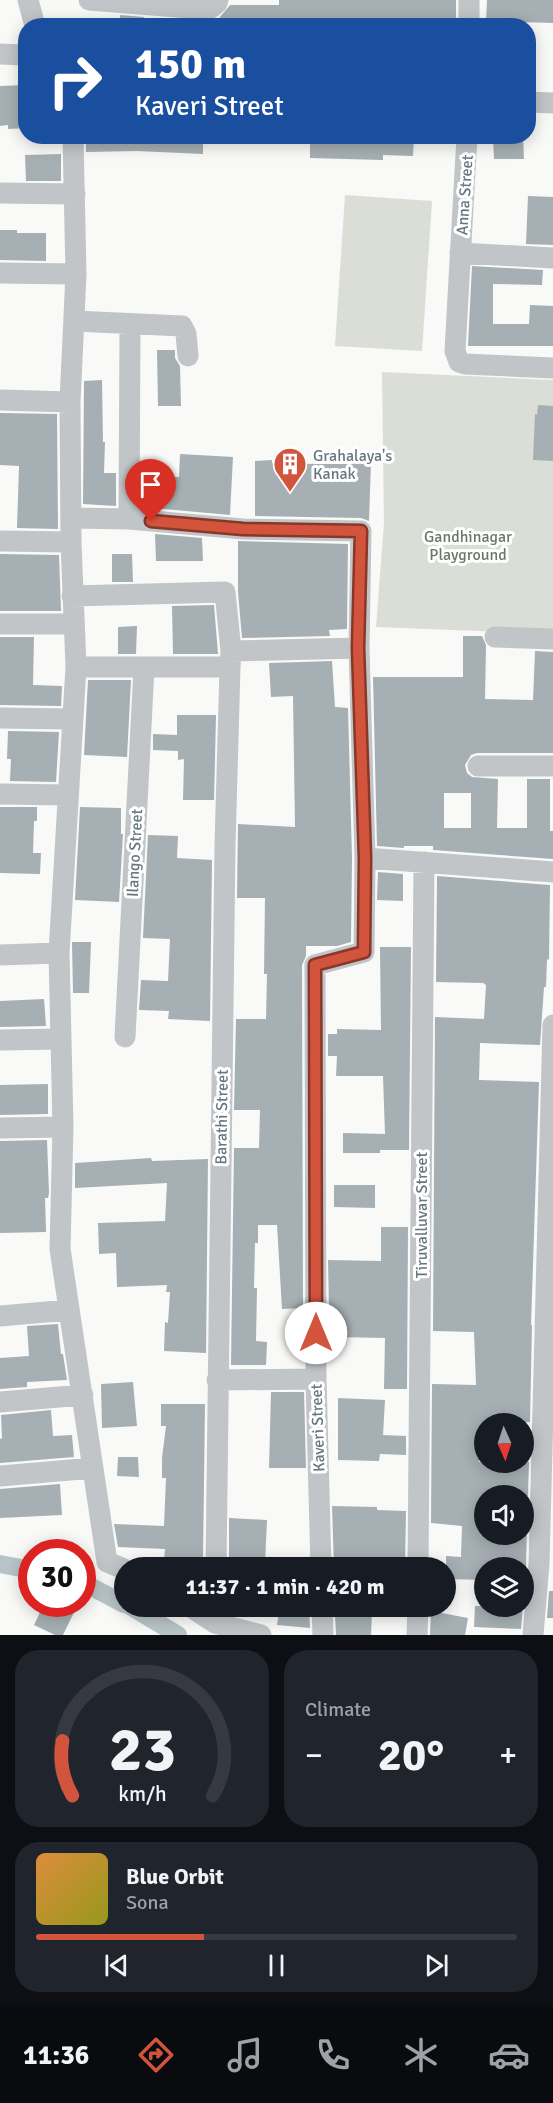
<!DOCTYPE html>
<html lang="en">
<head>
<meta charset="utf-8">
<style>
	body { margin:0; font-family:Signika,sans-serif; background:#20242c; color:#f1f3f6; height:100vh; display:flex; flex-direction:column; font-size:22px; white-space:nowrap }
	* { box-sizing:border-box; margin:0 }
	p { font-size:20px; color:#9ea1a6 }
	.icon { flex:none; width:33px; height:33px; fill:none; stroke:currentColor; stroke-width:2; stroke-linecap:round; stroke-linejoin:round }
	.map { position:relative; height:1635px; overflow:hidden }
	.drawer { display:flex; flex-direction:column; gap:15px; padding:15px; background:#0d0f14; flex:1 }
	.drawer>* { flex:none }
	.banner { position:absolute; left:18px; top:18px; width:518px; height:126px; border-radius:24px; box-shadow:0 3px 15px #0003; background:#1a4fa0; color:#fff; overflow:hidden }
	.needle { width:39px; rotate:177deg }
	.buttons { position:absolute; left:474px; top:1413px; display:grid; gap:12px }
	.buttons a { display:grid; place-items:center; width:60px; height:60px; border-radius:50%; background:#171b24; box-shadow:0 3px 15px #0003; font-size:30px }
	.speed { position:absolute; left:18px; top:1539px; display:flex; gap:12px; font-size:30px; font-weight:700; text-align:center }
	.speed>* { display:grid; place-content:center; width:78px; height:78px; border-radius:50%; background:#171b24; box-shadow:0 3px 15px #0003; line-height:1 }
	.speed .limit { border:9px solid #d22; background:#fff; color:#111 }
	.pin { position:absolute; display:grid; place-items:center; width:51px; height:51px; color:#fff; margin:-62px -26px; border-radius:50% 50% 50% 0; rotate:-45deg; box-shadow:0 0 6px #0007 }
	.pin .icon { rotate:45deg }
	.me { position:absolute; width:66px; margin:-33px; rotate:0deg; stroke-linejoin:round; filter:drop-shadow(0 0 4px #0008) }
	.turn { display:flex; align-items:center; gap:21px; height:126px; padding:0 18px; font-size:27px }
	.turn .icon { width:78px; height:78px; stroke-width:2.5 }
	.turn b { display:block; font-size:42px; line-height:51px }
	.big { font-size:45px; font-weight:700; line-height:1.1 }
	.drawer .card { flex:1; display:flex; flex-direction:column; justify-content:center; gap:9px; min-width:0; padding:0 21px; border-radius:24px; background:#20242c }
	.drawer .dial { align-items:center; gap:0 }
	.dial svg { height:156px; overflow:visible; fill:none; stroke:#363941; stroke-width:7; stroke-linecap:round; text-anchor:middle }
	.dial text { fill:#f1f3f6; stroke:none }
	.song { display:flex; align-items:center; gap:18px }
	.cover { width:72px; height:72px; border-radius:9px; background:linear-gradient(135deg,hsl(30 70% 55%),hsl(60 70% 35%)) }
	.played { height:6px; border-radius:3px; background:linear-gradient(90deg,#d3543d 35%,#363941 35%) }
	.keys { display:flex; justify-content:space-around; direction:ltr }
	.heat { display:flex; justify-content:space-between; align-items:center; font-size:33px; direction:ltr }
	.drawer .tiles { flex:1; display:grid; gap:15px; grid-template-columns:1fr 1fr }
	.card:last-child { grid-column:span 2 }
	.trip { position:absolute; left:114px; top:1557px; width:342px; height:60px; border-radius:30px; background:#171b24; box-shadow:0 3px 15px #0003; font-weight:700; line-height:60px; text-align:center }
	.tabs { display:flex; height:96px; justify-content:space-around; align-items:center; background:#090b0e; color:#9ea1a6 }
	.tabs .icon { width:42px; height:42px }
	.tabs .selected { color:#d3543d }
	.tabs b { font-size:27px; color:#f1f3f6 }
	.map>svg:first-child { display:block }
	.green { fill:#daded7 }
	.lines { fill:none; stroke-linecap:round; stroke-linejoin:round }
	.canal { stroke:#b8c4c7; stroke-width:18 }
	.building { fill:#a6afb3; fill-rule:evenodd }
	.minor { stroke:#c1c5c8; stroke-width:21 }
	.route-casing { stroke:#893728; stroke-width:15 }
	.route { stroke:#d3543d; stroke-width:10 }
	.labels { text-anchor:middle; stroke-width:6; stroke-linejoin:round; paint-order:stroke }
	.street-label { font-size:16px; fill:#66777f; stroke:#fff }
	.poi-label { font-size:16px; fill:#66777f; stroke:#fff; text-anchor:start }
	.park-label { font-size:16px; fill:#6a7865; stroke:#fff }
</style>
</head>
<body>
<div class="map">
<svg width="553" height="1635" viewBox="0 0 553 1635">
	<rect width="100%" height="100%" fill="#f9f9f7"/>
	<path class="green" d="M345 195 432 201 422 351 335 346Z
		M382 372 553 380V634L376 627 384 523Z"/>
	<g class="lines">
		<path class="canal" d="M0 1564 32 1570
			M82 1582 124 1604
			M130 1606 178 1635"/>
	</g>
	<path class="building" d="M279 0H456V18L455 26H220V17L230 5H279Z
		M487 0H553V23L486 21Z
		M120 15 144 17V26H120Z
		M26 85V128L8 129V125L0 126V86Z
		M86 136H203V154L137 151 86 152Z
		M310 136H414L413 156 383 155V160L310 158Z
		M493 136H523L524 159H494Z
		M61 154V181H26L25 155Z
		M528 196 553 197V245L526 244Z
		M0 230H17V233H46V261L0 260Z
		M472 266 543 270 542 285 493 284V324H529L530 305 553 306V346H468Z
		M157 350H175V358L180 366 181 406H158Z
		M102 380 103 442H105L104 473H116V506L83 504 84 381Z
		M538 405 553 406V461L533 460 535 414 537 415Z
		M0 413 57 414 58 529 17 528 19 466 0 465Z
		M180 454 233 457 230 515 142 507V476L179 477Z
		M272 460V463L316 464H352V461L371 462 369 521 361 518 255 516V461Z
		M155 534 202 538 203 561H156Z
		M238 541 348 544 347 629 329 630 330 636 242 638 238 592Z
		M0 554 59 555 61 611H0Z
		M112 554H132L133 582H112Z
		M214 605 218 654H173L172 606Z
		M137 626 136 654H118V627Z
		M463 636H482L486 645 485 699 533 700 535 651 553 652V753H477L471 755 465 765 467 773 472 777 498 779 497 828H527V779H550V831H553V859L433 850V846H404V848L377 846 373 677H463ZM444 793H471V828H444Z
		M0 637H34L33 685 62 686 61 706 0 705Z
		M332 661 335 707 348 708 352 858 351 942 337 946H306V956L302 965 303 1308 282 1309 277 1225H258V1243H255L254 1288H257L256 1341 267 1342 266 1365H231L234 1148H259L260 1110H234L236 1019H266L267 974H264L265 898H237L238 824 295 827 293 696 271 697 269 663Z
		M88 680H131L127 757 84 755Z
		M177 715H216L214 800H183L184 759 178 760V751L153 750V734L177 735Z
		M8 731 59 732 56 782 10 781 11 759H7Z
		M0 807H37V821H34L33 853H41L40 874 0 873Z
		M80 807 121 808V834H123L119 902 75 900Z
		M148 835 178 836 177 858 212 860 210 1021 168 1019 169 1011 139 1010 141 980 168 981 170 939 143 938Z
		M378 872 403 874V901L377 900Z
		M437 876 550 885 549 960 547 959 546 987H544L540 1045 480 1043 479 1080 539 1082 531 1325H532L530 1422 481 1424 479 1462H529L528 1496H484V1534H524V1524H527L526 1568 484 1567V1580L446 1579V1556L461 1557 462 1526 431 1523 432 1384 476 1385 474 1332 433 1331 435 1017 484 1019 486 985 483 983 436 982Z
		M72 942H91L89 993H73Z
		M380 947H411L409 1150H380V1153H343V1133L385 1134 383 1076H336L337 1056H328V1034H337V1029L381 1030Z
		M44 999 46 1026 0 1027V1001Z
		M48 1084V1114L0 1115V1085Z
		M47 1140 49 1193 48 1198H45L46 1232 0 1233V1141Z
		M151 1158 152 1161 208 1159 206 1353 164 1351 165 1322 168 1323 170 1292H166L167 1285 117 1287 116 1253 99 1254 98 1223 165 1221 167 1183 75 1188V1163Z
		M334 1185H375V1208L334 1207Z
		M381 1227H408L407 1389H384L385 1338 334 1337V1310H329L328 1260 381 1261Z
		M58 1324 61 1354H63L67 1380 27 1382V1387L0 1389V1358L29 1356 27 1326Z
		M133 1382 137 1426 102 1428 101 1384Z
		M271 1392H304L306 1468H269Z
		M338 1398 385 1400 383 1435 406 1436V1455L380 1454 379 1461 338 1460Z
		M161 1404H205L203 1561 199 1562 164 1561 165 1549 118 1547 114 1524 164 1526 166 1478H162V1458L166 1426H161Z
		M51 1410 53 1436 72 1435 74 1457 0 1463V1439L2 1438 1 1415Z
		M118 1457H138L139 1477 117 1476Z
		M60 1484 62 1515 0 1518V1489Z
		M332 1506 377 1507V1510L406 1511 405 1568H334Z
		M229 1518 267 1520 265 1563 229 1562Z
		M549 1591H553V1618H547Z
		M44 1604H78L63 1635H55L34 1625Z
		M280 1606H309L310 1628 277 1625Z
		M475 1606H523L521 1629 474 1627Z
		M431 1611 468 1618 465 1635H430Z
		M358 1612H372L371 1635H336L335 1615 358 1616Z"/>
	<g class="lines">
		<path class="minor" d="M28 0 35 26
			M89 0 202 9 211 8 217 3 218 0
			M469 0V26
			M0 54 26 55
			M528 102 553 103
			M73 136 76 274 70 402 71 542 76 667 59 953 63 1127 60 1249 107 1562 124 1569
			M467 136 455 351 459 362 465 364 553 368
			M0 193 75 194
			M460 253 553 258
			M0 273 76 274
			M74 321 182 326 186 334 188 356
			M0 400 70 402
			M72 518 129 519 243 529 361 531 359 648 365 858 364 952 315 965 316 1379 321 1568
			M129 519 130 325
			M0 541 71 542
			M72 596 225 592 231 651
			M0 624H73
			M495 637 553 639
			M76 667H230L231 651 359 648
			M0 718 71 719
			M478 766H553
			M0 794 68 795
			M365 858 553 872
			M0 955 59 953
			M125 1037 144 668
			M0 1040 61 1039
			M0 1128 63 1127
			M0 1316 69 1310
			M217 1380 316 1379
			M0 1402 83 1395
			M0 1476 93 1468
			M216 1568 225 845 230 667
			M418 1568 424 862
			M189 1606 215 1623 261 1635
			M322 1606 323 1635
			M417 1635 418 1606
			M533 1635 539 1564 553 1025"/>
	</g>
	<g class="lines">
		<g class="route-casing">
			<path id="route" d="M151 521 243 529 361 531 358 648 365 858 364 952 315 965 316 1333"/>
		</g>
		<use href="#route" class="route"/>
	</g>
	<defs>
		<g id="building-pin" transform="scale(1.725)"><path d="M0 17L-7.5 6A9.5 9.5 0 1 1 7.5 6Z" fill="#d3543d" stroke="#fff"/><path d="M-4-6H4V6H1V3H-1V6H-4ZM-2.5-4.3h1.7v1.8h-1.7ZM.8-4.3h1.7v1.8H.8ZM-2.5-1h1.7V.8h-1.7ZM.8-1h1.7V.8H.8Z" fill="#fff"/></g>
	</defs>
	<g fill-rule="evenodd">
		<use href="#building-pin" x="290" y="464"/>
	</g>
	<g class="labels">
		<g class="street-label">
			<text transform="translate(464 195) rotate(-86)" y="6">Anna Street</text>
			<text transform="translate(134 853) rotate(-87)" y="6">Ilango Street</text>
			<text transform="translate(221 1117) rotate(-89)" y="6">Barathi Street</text>
			<text transform="translate(421 1215) rotate(-90)" y="6">Tiruvalluvar Street</text>
			<text transform="translate(317 1428) rotate(-92)" y="6">Kaveri Street</text>
		</g>
		<g class="poi-label">
			<text x="313" y="461">Grahalaya's<tspan x="313" dy="18">Kanak</tspan></text>
		</g>
		<g class="park-label">
			<text x="468" y="542">Gandhinagar<tspan x="468" dy="18">Playground</tspan></text>
		</g>
	</g>
</svg>
<div class="buttons">
<a><svg class="needle" viewBox="-14 -14 28 28"><path d="M0-13l5 13h-10z" fill="#e53935"/><path d="M0 13l5-13h-10z" fill="#9ea1a6"/></svg></a>
<a><svg class="icon" aria-label="sound" viewBox="0 0 24 24"><path d="M4 9h4l5-4v14l-5-4H4zM17 9q2 3 0 6"/></svg></a>
<a><svg class="icon" aria-label="layers" viewBox="0 0 24 24"><path d="M12 4l9 5-9 5-9-5zM3 14l9 5 9-5"/></svg></a>
</div>
<div class="speed"><div class="limit">30</div></div>
<div class="pin" style="left:151px;top:521px;background:#d93025"><svg class="icon" aria-label="arrive" viewBox="0 0 24 24"><path d="M6 21V4h12l-3 4 3 4H6"/></svg></div>
<svg class="me" style="left:316px;top:1333px" viewBox="-20 -20 40 40"><circle r="19" fill="#fff"/><path d="M0-13L10 11 0 6-10 11z" fill="#d3543d"/></svg>
<div class="trip">11:37 · 1 min · 420 m</div>
<div class="banner">
<div class="turn"><svg class="icon" aria-label="right" viewBox="0 0 24 24"><path d="M7 20v-9h11M14 6l5 5-5 5"/></svg><div><b>150 m</b>Kaveri Street</div></div>
</div>
</div>
<section class="drawer">
<div class="tiles">
<div class="card dial"><svg viewBox="0 0 100 80">
<path d="M14 69A42 42 0 1 1 86 69"/>
<path d="M14 69A42 42 0 0 1 9 41" stroke="#d3543d"/>
<text x="50" y="56" font-size="32" font-weight="700">23</text>
<text x="50" y="72" font-size="11">km/h</text>
</svg></div>
<div class="card"><p>Climate</p>
<div class="heat"><a>−</a><b class="big">20°</b><a>+</a></div>
</div>
<div class="card">
<div class="song"><i class="cover"></i><div><b>Blue Orbit</b><p>Sona</p></div></div>
<div class="played"></div>
<div class="keys"><svg class="icon" aria-label="previous" viewBox="0 0 24 24"><path d="M18 5L8 12l10 7zM5 5v14"/></svg><svg class="icon" aria-label="pause" viewBox="0 0 24 24"><path d="M8 5v14M16 5v14"/></svg><svg class="icon" aria-label="next" viewBox="0 0 24 24"><path d="M6 5l10 7-10 7zM19 5v14"/></svg></div>
</div>
</div>
</section>
<nav class="tabs">
<b>11:36</b>
<svg class="icon selected" aria-label="directions" viewBox="0 0 24 24"><path d="M12 3l9 9-9 9-9-9zM9 14v-3h6M13 9l2 2-2 2"/></svg>
<svg class="icon" aria-label="music" viewBox="0 0 24 24"><path d="M9 18V5l10-2v13"/><circle cx="6" cy="18" r="3"/><circle cx="16" cy="16" r="3"/></svg>
<svg class="icon" aria-label="phone" viewBox="0 0 24 24"><path d="M5 4h4l2 5-3 2q2 4 5 5l2-3 5 2v4C11 20 4 13 5 4z"/></svg>
<svg class="icon" aria-label="climate" viewBox="0 0 24 24"><path d="M12 3v18M4 7l16 10M4 17L20 7"/></svg>
<svg class="icon" aria-label="car" viewBox="0 0 24 24"><path d="M5 17H2v-5l4-1 3-4h7l3 4 3 1v5h-3M9 17h6M6 11h13"/><circle cx="7" cy="17" r="2"/><circle cx="17" cy="17" r="2"/></svg>
</nav>
</body>
</html>
